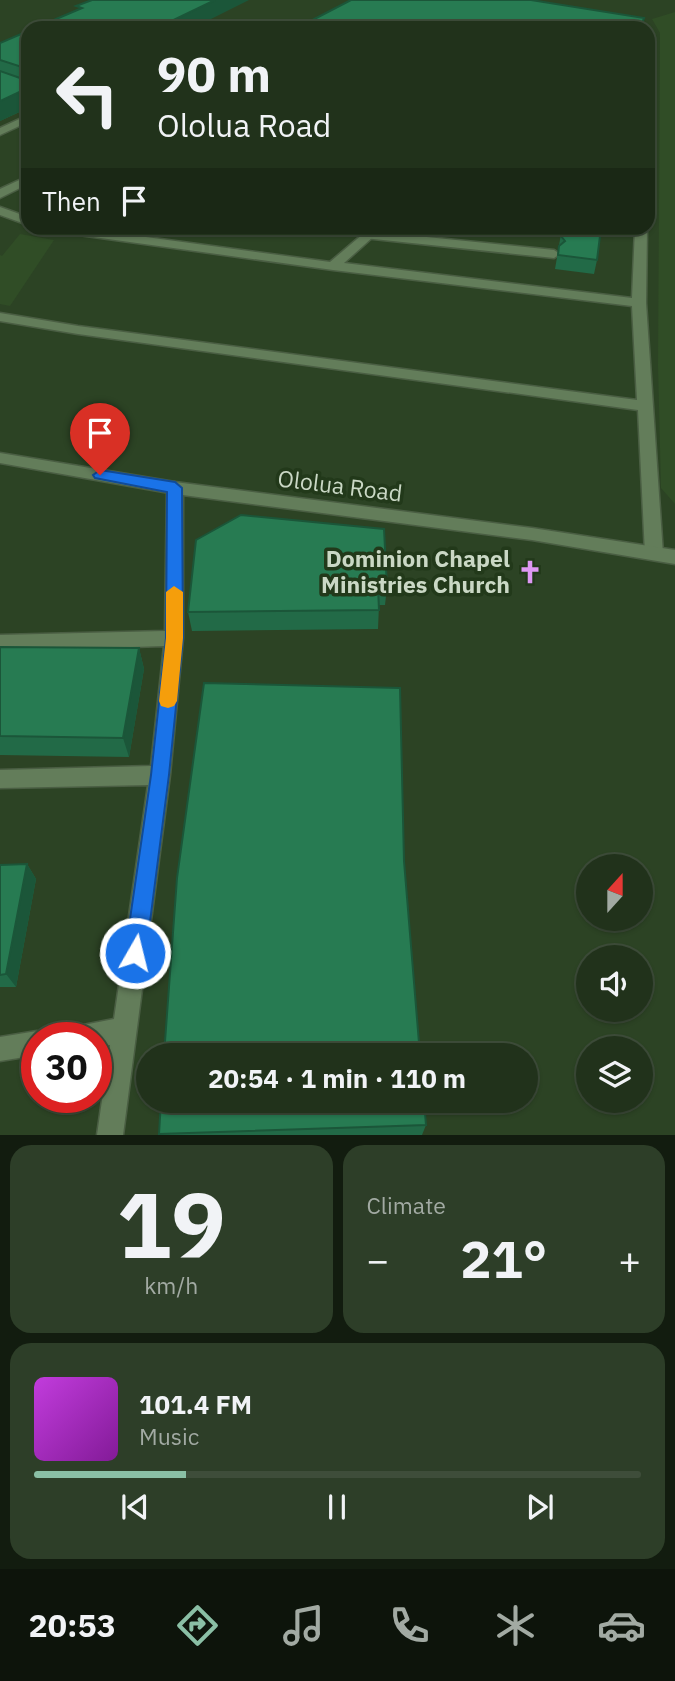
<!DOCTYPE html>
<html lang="en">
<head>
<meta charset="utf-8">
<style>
	body { margin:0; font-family:"IBM Plex Sans",sans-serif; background:#2d3e28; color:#f1f3f6; height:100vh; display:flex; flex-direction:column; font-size:26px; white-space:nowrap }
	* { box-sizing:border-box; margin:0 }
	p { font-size:23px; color:#a2aaa3 }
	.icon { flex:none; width:38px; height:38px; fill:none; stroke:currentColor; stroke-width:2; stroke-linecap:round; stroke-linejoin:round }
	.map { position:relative; height:1135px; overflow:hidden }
	.drawer { display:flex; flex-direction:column; gap:10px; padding:10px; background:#121c0f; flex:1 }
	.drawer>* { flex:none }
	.guide { position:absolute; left:21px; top:21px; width:634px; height:214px; border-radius:21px; box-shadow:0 2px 5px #0004,0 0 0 2px #3e4d3a; background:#21321b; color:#f1f3f6; overflow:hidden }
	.needle { width:46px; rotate:21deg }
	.tools { position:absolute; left:576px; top:854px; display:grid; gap:14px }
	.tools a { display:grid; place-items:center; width:77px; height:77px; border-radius:50%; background:#21321b; box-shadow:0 2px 5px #0004,0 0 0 2px #3e4d3a; font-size:35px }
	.speed { position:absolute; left:21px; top:1022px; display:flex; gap:14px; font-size:35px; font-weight:700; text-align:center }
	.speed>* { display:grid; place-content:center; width:91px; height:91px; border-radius:50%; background:#21321b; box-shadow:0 2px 5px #0004,0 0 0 2px #3e4d3a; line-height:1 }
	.speed .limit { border:10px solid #d22; background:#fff; color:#111 }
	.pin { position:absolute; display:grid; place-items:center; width:60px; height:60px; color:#fff; margin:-72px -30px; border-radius:50% 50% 50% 0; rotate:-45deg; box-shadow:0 0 7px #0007 }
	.pin .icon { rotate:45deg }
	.me { position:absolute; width:77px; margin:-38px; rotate:8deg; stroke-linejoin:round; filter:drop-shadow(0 0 5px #0008) }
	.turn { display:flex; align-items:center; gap:24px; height:147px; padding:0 21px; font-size:32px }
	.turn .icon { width:91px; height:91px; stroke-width:2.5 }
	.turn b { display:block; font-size:49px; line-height:60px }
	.then { display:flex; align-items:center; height:66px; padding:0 21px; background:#0003; gap:14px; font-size:26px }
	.big { font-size:52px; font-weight:700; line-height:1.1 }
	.drawer .widget { flex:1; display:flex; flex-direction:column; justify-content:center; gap:10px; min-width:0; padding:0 24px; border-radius:21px; background:#2d3e28 }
	.drawer .dial { align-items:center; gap:0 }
	.dial b { font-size:91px; line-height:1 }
	.song { display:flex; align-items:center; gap:21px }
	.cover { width:84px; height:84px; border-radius:10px; background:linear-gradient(135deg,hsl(290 70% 55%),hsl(290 70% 35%)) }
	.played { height:7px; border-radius:4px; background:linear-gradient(90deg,#8abfa5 25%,#3e4d3a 25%) }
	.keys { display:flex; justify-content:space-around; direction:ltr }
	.heat { display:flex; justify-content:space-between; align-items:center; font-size:38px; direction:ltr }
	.drawer .tiles { flex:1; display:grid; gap:10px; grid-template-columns:1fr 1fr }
	.widget:last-child { grid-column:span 2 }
	.trip { position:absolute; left:136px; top:1043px; width:402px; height:70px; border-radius:35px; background:#21321b; box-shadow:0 2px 5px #0004,0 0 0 2px #3e4d3a; font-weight:700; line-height:70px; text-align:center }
	.dock { display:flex; height:112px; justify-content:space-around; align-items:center; background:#0d140b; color:#a2aaa3 }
	.dock .icon { width:49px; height:49px }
	.dock .active { color:#8abfa5 }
	.dock b { font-size:32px; color:#f1f3f6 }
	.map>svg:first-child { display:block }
	.built { fill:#304d26 }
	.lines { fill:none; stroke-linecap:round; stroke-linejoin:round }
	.service-casing { stroke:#4a5e43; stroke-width:3 }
	.minor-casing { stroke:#4a5e43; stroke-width:3 }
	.tertiary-casing { stroke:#4a5e43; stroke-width:3 }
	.secondary-casing { stroke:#4a5e43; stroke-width:3 }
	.service { fill:#637d5a; fill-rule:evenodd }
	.minor { fill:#637d5a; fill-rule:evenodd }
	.tertiary { fill:#637d5a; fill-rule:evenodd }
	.secondary { fill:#637d5a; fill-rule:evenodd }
	.wall { fill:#226a47 }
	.shaded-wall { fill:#1b5639 }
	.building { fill:#277b52; stroke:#1b5639; stroke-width:2 }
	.route { fill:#1a73e8; stroke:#114b97; stroke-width:2 }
	.slow { fill:#f59e0b }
	.labels { text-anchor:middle; stroke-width:7; stroke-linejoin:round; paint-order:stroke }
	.street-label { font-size:23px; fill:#cad8c5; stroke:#22391a }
	.poi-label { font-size:23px; font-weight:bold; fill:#cad8c5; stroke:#22391a; text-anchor:end }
</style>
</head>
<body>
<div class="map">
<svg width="675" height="1135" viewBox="0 0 675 1135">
	<rect width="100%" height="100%" fill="#2c4324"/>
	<path class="built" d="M675 12V504L661 488 658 365 660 33 652 19Z
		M20 234 54 240 10 306 0 304V255L2 256Z"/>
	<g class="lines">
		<g class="service-casing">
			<path id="service" d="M222 23 233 28H219V24Z
				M368 231 554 250 560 254 554 258 364 238 362 235Z"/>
		</g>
		<g class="minor-casing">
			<path id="minor" d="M648 35 653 38V49L648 52Z
				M28 115V122L0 135V128Z
				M0 207 28 217V225L0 215Z
				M51 228H80L330 262 370 228H383L344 263 632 298 635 228H647L646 303 663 554 660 559H648L645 554 638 410 78 334 0 321V313L78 326 637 400 632 306 333 270 57 232Z
				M175 482 183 488V638L170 775 123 1135H97L110 1045 96 1047V1038H60L63 1029 114 1019 148 785 0 788V770L151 766 164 646 0 651V635L165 631 167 488Z
				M37 1031 47 1038H37V1055L0 1061V1037Z"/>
		</g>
		<g class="tertiary-casing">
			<path id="tertiary" d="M0 453 175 482 532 528 675 550V564L532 540 175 494 0 463Z"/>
		</g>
		<g class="secondary-casing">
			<path id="secondary" d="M28 176V184L0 198V189Z"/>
		</g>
		<use href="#service" class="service"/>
		<use href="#minor" class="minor"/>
		<use href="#tertiary" class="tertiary"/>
		<use href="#secondary" class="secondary"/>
	</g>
	<path class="wall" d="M28 31V108L0 121V43Z
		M562 228 597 260 594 274 555 269Z
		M196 540 387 587 385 605H379L378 629 192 631 188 612Z
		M0 647 139 648 144 669 129 757 0 755Z
		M27 864 36 879 16 987H0V865Z
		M426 1125 422 1135H159V1134Z"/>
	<path class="shaded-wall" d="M215 0H249L193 28H157Z
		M28 88V108L0 121V101Z
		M139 648 144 669 129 757 123 738Z
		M27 864 36 879 16 987 6 974Z"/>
	<path class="building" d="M92 0H215L157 28H35L82 8 76 6Z
		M351 0H531L644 18 640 28H297Z
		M28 31V88L0 101V71L23 79 26 76 25 68 0 60V43Z
		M562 228H601L597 260 558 255 559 246 565 241 561 236Z
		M241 515 384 529 387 587H378L379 610 188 612 196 540Z
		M0 647 139 648 123 738 0 736Z
		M204 683 400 688 404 861 420 1055H164L177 878Z
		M27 864 6 974 0 975V865Z
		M161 1101H424L426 1125 159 1134Z"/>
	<path class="route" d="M100 470 175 482 182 488 183 638 169 775 146 953 143 961 135 964 128 961 125 953 151 775 166 638 167 492 95 478 93 475Z"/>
	<path class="slow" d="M174 586 183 592V638L177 701 174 706 168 708 161 706 159 701 166 638V592Z"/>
	<defs>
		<g id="church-bare" transform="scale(1.89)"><path d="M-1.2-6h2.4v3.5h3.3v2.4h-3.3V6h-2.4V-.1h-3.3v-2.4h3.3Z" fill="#de98f3" stroke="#22391a" stroke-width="2.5" paint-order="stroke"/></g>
	</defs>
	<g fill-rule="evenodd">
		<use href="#church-bare" x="530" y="572"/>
	</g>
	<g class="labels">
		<g class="street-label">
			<text transform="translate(340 486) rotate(7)" y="8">Ololua Road</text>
		</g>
		<g class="poi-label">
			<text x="510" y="567">Dominion Chapel<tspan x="510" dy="26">Ministries Church</tspan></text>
		</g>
	</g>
</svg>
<div class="tools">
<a><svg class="needle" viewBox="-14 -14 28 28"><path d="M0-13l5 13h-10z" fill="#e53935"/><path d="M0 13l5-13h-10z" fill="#a2aaa3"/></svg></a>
<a><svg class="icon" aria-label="sound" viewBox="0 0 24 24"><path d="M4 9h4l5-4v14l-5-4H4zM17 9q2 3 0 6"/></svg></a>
<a><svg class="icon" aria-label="layers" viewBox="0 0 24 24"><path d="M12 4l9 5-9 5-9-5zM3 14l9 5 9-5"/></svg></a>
</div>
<div class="speed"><div class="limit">30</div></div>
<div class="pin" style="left:100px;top:475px;background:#d93025"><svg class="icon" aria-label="arrive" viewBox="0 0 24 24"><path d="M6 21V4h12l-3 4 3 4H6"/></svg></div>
<svg class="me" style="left:135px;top:953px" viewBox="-20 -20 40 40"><circle r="17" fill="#1a73e8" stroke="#fff" stroke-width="3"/><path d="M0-11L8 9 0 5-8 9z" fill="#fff"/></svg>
<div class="trip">20:54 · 1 min · 110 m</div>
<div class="guide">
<div class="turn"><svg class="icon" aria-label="left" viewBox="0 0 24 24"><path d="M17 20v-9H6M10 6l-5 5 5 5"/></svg><div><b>90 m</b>Ololua Road</div></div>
<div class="then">Then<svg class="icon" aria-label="arrive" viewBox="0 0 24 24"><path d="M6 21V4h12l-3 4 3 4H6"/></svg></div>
</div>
</div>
<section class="drawer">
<div class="tiles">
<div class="widget dial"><b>19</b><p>km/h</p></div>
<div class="widget"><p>Climate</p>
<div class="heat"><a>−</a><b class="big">21°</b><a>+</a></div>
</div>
<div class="widget">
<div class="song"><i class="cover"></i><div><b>101.4 FM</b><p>Music</p></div></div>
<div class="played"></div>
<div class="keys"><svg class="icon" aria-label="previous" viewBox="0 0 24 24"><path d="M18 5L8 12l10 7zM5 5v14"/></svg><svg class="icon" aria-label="pause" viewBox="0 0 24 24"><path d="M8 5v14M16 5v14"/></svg><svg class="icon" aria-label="next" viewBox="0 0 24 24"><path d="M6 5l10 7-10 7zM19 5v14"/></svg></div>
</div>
</div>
</section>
<nav class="dock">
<b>20:53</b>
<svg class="icon active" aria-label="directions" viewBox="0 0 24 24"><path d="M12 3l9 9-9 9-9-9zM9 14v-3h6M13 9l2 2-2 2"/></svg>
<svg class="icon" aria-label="music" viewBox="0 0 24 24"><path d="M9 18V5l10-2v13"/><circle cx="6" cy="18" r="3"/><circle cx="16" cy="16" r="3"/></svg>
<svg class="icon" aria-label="phone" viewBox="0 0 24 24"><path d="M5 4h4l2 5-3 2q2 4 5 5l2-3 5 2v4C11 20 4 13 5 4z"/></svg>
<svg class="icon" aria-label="climate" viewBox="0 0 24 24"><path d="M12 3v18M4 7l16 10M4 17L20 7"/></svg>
<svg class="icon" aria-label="car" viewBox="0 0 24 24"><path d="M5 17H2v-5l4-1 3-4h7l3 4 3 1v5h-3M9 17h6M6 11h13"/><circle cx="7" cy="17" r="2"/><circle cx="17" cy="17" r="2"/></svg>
</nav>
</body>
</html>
